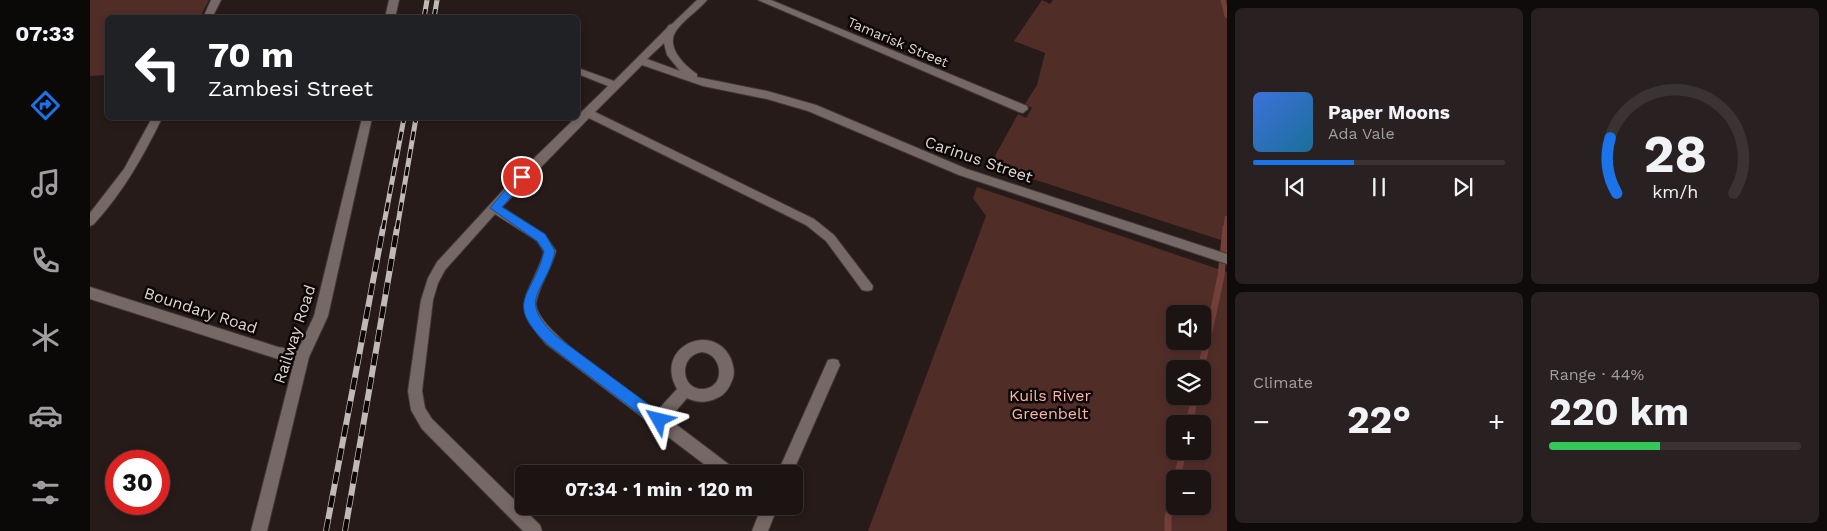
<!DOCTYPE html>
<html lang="en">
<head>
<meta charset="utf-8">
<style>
	body { margin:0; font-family:"Work Sans",sans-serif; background:#292121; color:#f1f3f6; height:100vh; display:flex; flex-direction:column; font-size:19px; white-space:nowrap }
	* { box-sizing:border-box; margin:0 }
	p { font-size:16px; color:#a09ea0 }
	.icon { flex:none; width:28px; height:28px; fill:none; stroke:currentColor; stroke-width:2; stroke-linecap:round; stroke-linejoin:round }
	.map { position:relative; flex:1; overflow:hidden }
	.side { display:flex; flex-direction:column; gap:8px; padding:8px; background:#0f0b0a; width:600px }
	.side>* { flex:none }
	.guide { position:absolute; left:15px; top:15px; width:475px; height:105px; border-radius:8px; box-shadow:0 2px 8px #0003,0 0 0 1px #3a3333; background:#202124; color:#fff; overflow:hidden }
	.fabs { position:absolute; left:1076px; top:305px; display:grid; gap:10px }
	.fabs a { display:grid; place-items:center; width:45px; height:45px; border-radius:8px; background:#1c1413; box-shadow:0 2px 8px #0003,0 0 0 1px #3a3333; font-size:25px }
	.speed { position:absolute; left:15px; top:450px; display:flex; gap:10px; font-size:25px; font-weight:700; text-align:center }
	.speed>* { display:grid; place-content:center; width:65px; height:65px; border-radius:50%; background:#1c1413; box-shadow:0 2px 8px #0003,0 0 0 1px #3a3333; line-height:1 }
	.speed .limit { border:8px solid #d22; background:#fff; color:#111 }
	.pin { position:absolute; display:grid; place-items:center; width:42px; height:42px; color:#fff; margin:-21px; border:2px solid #fff; border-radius:50%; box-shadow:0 1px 5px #0007 }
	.me { position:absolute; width:55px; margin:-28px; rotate:307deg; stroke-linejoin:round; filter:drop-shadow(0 0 4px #0008) }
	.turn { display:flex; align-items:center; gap:18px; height:105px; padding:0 20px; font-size:22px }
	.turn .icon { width:65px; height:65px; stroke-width:2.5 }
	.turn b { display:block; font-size:35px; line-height:42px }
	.big { font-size:38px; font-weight:700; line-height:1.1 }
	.side .widget { flex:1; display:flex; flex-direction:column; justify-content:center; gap:8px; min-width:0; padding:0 18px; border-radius:8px; background:#292121 }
	.side .dial { align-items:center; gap:0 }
	.dial svg { height:130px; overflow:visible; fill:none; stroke:#3a3333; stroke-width:7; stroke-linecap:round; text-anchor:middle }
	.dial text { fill:#f1f3f6; stroke:none }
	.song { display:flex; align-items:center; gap:15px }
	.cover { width:60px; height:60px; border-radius:8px; background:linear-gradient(135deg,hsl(220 70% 55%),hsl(200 70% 35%)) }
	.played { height:5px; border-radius:2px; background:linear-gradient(90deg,#1a73e8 40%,#3a3333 40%) }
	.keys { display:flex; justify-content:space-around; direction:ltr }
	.heat { display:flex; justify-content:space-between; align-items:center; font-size:28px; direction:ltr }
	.charge { height:8px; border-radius:4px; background:linear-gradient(90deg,#34c759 44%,#3a3333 0) }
	.side .tiles { flex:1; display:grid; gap:8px; grid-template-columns:repeat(2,1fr) }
	.trip { position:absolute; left:425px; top:465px; width:288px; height:50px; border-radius:8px; background:#1c1413; box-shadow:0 2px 8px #0003,0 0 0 1px #3a3333; font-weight:700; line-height:50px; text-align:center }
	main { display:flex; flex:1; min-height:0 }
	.dock { display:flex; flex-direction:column; width:90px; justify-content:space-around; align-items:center; background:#0b0808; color:#a09ea0 }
	.dock .icon { width:35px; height:35px }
	.dock .active { color:#1a73e8 }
	.dock b { font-size:22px; color:#f1f3f6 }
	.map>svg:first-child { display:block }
	.green { fill:#512d28; fill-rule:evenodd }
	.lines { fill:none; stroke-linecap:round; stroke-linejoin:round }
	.stream-far1 { stroke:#733f39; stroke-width:5 }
	.stream { stroke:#733f39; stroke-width:7 }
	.minor-casing { stroke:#413837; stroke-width:2 }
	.minor { fill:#766865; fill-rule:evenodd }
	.rail-far1-casing { stroke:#c1b9b7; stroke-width:5 }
	.rail-casing { stroke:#c1b9b7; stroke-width:6 }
	.rail-far1 { stroke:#0c0706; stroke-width:3; stroke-dasharray:9; stroke-linecap:butt }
	.rail { stroke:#0c0706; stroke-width:4.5; stroke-dasharray:12; stroke-linecap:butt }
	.route { fill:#1a73e8; stroke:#114b97 }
	.labels { text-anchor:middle; stroke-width:5; stroke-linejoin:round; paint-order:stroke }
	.far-street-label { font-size:14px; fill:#dfd7d5; stroke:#0c0706 }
	.street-label { font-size:16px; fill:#dfd7d5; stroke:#0c0706 }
	.park-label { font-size:16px; fill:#f8b3a9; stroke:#0c0706 }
</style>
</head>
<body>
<main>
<nav class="dock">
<b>07:33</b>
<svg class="icon active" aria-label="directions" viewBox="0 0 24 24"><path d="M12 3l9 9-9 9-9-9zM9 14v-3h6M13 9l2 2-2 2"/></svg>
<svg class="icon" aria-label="music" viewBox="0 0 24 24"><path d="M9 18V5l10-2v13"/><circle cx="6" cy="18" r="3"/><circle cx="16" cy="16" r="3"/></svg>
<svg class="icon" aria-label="phone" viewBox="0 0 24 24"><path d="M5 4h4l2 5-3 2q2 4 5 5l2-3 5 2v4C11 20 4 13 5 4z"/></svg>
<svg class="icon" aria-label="climate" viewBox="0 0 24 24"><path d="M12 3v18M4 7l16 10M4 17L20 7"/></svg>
<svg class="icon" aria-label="car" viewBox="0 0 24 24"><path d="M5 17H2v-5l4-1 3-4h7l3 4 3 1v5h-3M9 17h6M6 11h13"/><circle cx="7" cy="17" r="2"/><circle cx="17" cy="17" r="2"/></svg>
<svg class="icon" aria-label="filters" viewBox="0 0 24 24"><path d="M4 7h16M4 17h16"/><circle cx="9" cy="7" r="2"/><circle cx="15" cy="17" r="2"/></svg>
</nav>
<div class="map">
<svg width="1137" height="531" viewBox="0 0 1137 531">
	<rect width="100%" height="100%" fill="#261b19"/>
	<path class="green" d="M0 0H119L110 17 18 18 17 75 0 76Z
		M952 0 960 4 963 0H1137V242L900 165 928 114 936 118 942 108 935 104 947 85 955 53 924 41Z
		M887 187 1137 272V531H778L896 216 883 198ZM1085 314H1112V341H1085ZM1085 369H1112V396H1085ZM1085 424H1112V451H1085ZM1085 479H1112V506H1085Z"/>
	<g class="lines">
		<path class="stream-far1" d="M1133 0 1137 16
			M1136 229 1137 218"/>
		<path class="stream" d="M1111 369 1131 276 1136 228
			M1099 424 1105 396
			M1087 479 1093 451
			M1078 531V518L1085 486"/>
		<g class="minor-casing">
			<path id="minor" d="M121 0H131L122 18H113Z
				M299 0H309L305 18H295Z
				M607 0H617C608 11 594 19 586 31 575 47 595 66 607 74V77L677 91 726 105 877 169 1137 254V264L869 175 718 111 677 99 613 86 552 65 505 112 724 219 744 235 783 286 782 290 777 291 772 290 736 241 716 225 499 118 412 207 455 235 466 251C462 266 447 291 446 304 446 331 544 394 567 411L587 389C563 347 623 320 641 359 643 365 645 371 643 378 640 387 635 395 627 398 616 403 608 403 597 398L579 419 645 469 647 474H627L456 344C418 301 440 297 454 252L447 241 405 214 355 270 348 283 343 300 332 391 335 408 342 419 450 525 452 531H433L332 429 321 410 318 391 331 300 338 278 347 262 428 174 518 86 488 74V68L524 81 576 29 579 25 582 24ZM574 43 577 55 590 71 557 59ZM612 352C633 354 636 387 614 389 590 391 588 355 612 352Z
				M668 0H681L937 106 938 109 933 113 929 112Z
				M62 118H72C53 157 33 192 4 224L0 226V213L34 169Z
				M272 118H282L238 316 219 357 177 531H161L204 362 188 359 0 299V287L188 347 208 350 224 316Z
				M743 359 748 360 750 365 702 474H687L738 360Z
				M672 506H688L678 531H662Z"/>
		</g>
		<use href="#minor" class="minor"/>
		<g class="rail-far1-casing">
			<path id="rail-far1" d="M334 18 337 0
				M344 18 347 0
				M293 229 314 118
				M307 229 326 118"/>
		</g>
		<g class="rail-casing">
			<path id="rail" d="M236 531 293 228
				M255 531 307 228"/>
		</g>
		<use href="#rail-far1" class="rail-far1"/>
		<use href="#rail" class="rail"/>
	</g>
	<path class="route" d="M432 173 437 177 436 180 412 207 455 234 465 251C457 292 425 298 466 336L573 415 575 420 573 425 569 426 564 425 457 344C412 300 444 297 454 251L447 241 400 208 429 174Z"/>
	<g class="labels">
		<g class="far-street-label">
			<text transform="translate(808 42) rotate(23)" y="5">Tamarisk Street</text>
		</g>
		<g class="street-label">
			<text transform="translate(889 159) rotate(19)" y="6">Carinus Street</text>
			<text transform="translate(111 310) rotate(18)" y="6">Boundary Road</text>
			<text transform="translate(204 334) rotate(-72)" y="6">Railway Road</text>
		</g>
		<g class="park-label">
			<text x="960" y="401">Kuils River<tspan x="960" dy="18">Greenbelt</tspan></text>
		</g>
	</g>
</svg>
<div class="fabs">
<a><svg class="icon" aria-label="sound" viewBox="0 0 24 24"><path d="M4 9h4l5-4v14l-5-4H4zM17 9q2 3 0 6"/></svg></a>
<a><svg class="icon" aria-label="layers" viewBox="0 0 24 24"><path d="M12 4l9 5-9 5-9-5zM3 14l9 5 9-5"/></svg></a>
<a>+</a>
<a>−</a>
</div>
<div class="speed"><div class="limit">30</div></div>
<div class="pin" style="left:432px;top:177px;background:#d93025"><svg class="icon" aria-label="arrive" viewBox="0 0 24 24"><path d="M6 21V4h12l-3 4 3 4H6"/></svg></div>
<svg class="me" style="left:569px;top:420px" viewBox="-20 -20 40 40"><path d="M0-17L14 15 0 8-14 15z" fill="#1a73e8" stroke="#fff" stroke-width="4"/></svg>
<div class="trip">07:34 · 1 min · 120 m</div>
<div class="guide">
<div class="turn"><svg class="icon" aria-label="left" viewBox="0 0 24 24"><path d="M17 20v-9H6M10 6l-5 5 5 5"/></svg><div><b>70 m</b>Zambesi Street</div></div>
</div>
</div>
<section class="side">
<div class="tiles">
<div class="widget">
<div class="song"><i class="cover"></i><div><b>Paper Moons</b><p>Ada Vale</p></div></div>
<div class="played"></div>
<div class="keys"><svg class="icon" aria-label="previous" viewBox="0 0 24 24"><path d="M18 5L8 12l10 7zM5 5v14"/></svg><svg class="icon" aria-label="pause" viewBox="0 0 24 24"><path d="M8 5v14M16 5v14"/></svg><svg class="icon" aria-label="next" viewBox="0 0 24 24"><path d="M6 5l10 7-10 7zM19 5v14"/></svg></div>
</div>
<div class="widget dial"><svg viewBox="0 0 100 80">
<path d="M14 69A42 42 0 1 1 86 69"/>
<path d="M14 69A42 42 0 0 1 10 35" stroke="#1a73e8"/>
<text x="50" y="56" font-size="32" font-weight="700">28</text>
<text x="50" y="72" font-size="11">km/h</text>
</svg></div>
<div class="widget"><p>Climate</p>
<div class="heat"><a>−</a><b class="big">22°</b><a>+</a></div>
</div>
<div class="widget"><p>Range · 44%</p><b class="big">220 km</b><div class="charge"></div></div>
</div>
</section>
</main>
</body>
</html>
